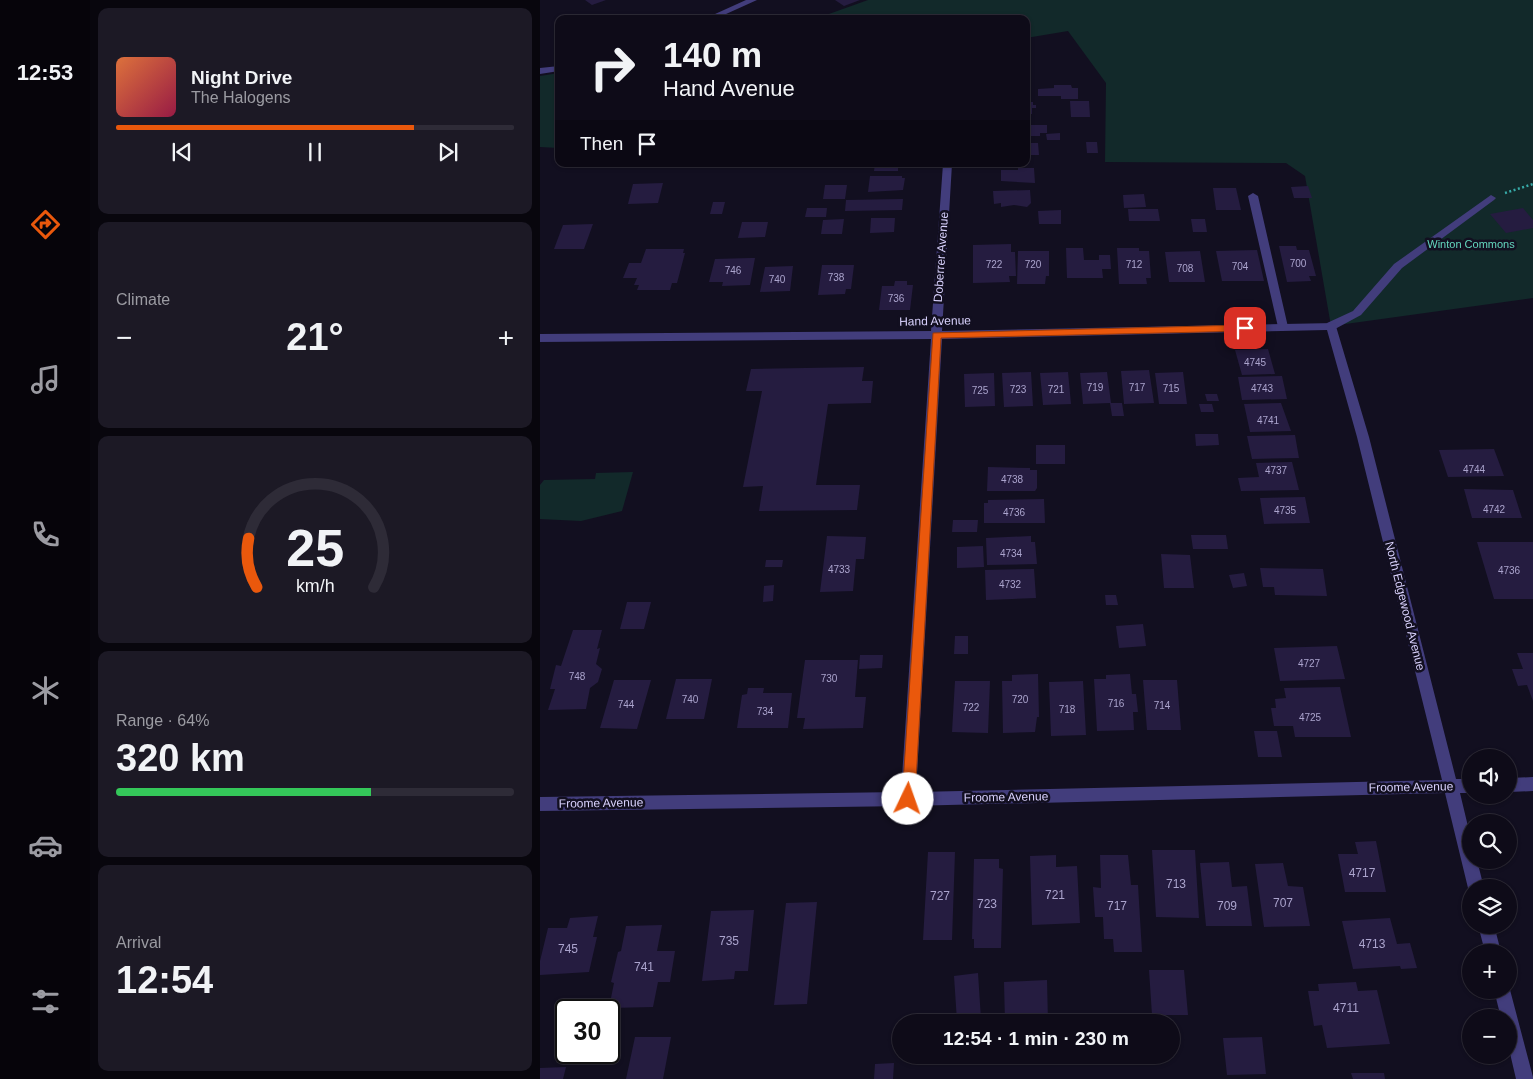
<!DOCTYPE html>
<html lang="en">
<head>
<meta charset="utf-8">
<style>
	body { margin:0; font-family:Arial,sans-serif; background:#1c1925; color:#f1f3f6; height:100vh; display:flex; flex-direction:column; font-size:19px; white-space:nowrap }
	* { box-sizing:border-box; margin:0 }
	p { font-size:16px; color:#9b9ba2 }
	.icon { flex:none; width:28px; height:28px; fill:none; stroke:currentColor; stroke-width:2; stroke-linecap:round; stroke-linejoin:round }
	.map { position:relative; flex:1; overflow:hidden }
	.drawer { display:flex; flex-direction:column; gap:8px; padding:8px; background:#08060d; width:450px }
	.drawer>* { flex:none }
	.banner { position:absolute; left:15px; top:15px; width:475px; height:152px; border-radius:10px; box-shadow:0 1px 4px #0004,0 0 0 1px #2e2b37; background:#0e0b18; color:#f1f3f6; overflow:hidden }
	.controls { position:absolute; left:922px; top:749px; display:grid; gap:10px }
	.controls a { display:grid; place-items:center; width:55px; height:55px; border-radius:50%; background:#0e0b18; box-shadow:0 1px 4px #0004,0 0 0 1px #2e2b37; font-size:25px }
	.speed { position:absolute; left:15px; top:999px; display:flex; gap:10px; font-size:25px; font-weight:700; text-align:center }
	.speed>* { display:grid; place-content:center; width:65px; height:65px; border-radius:50%; background:#0e0b18; box-shadow:0 1px 4px #0004,0 0 0 1px #2e2b37; line-height:1 }
	.speed .limit { border:2px solid #111; border-radius:8px; background:#fff; color:#111 }
	.pin { position:absolute; display:grid; place-items:center; width:42px; height:42px; color:#fff; margin:-21px; border-radius:10px; box-shadow:0 2px 8px #0006 }
	.me { position:absolute; width:55px; margin:-28px; rotate:3deg; stroke-linejoin:round; filter:drop-shadow(0 0 4px #0008) }
	.turn { display:flex; align-items:center; gap:18px; height:105px; padding:0 25px; font-size:22px }
	.turn .icon { width:65px; height:65px; stroke-width:2.5 }
	.turn b { display:block; font-size:35px; line-height:42px }
	.then { display:flex; align-items:center; height:48px; padding:0 25px; background:#0003; gap:10px; font-size:19px }
	.big { font-size:38px; font-weight:800; line-height:1.1 }
	.drawer .tile { flex:1; display:flex; flex-direction:column; justify-content:center; gap:8px; min-width:0; padding:0 18px; border-radius:10px; background:#1c1925 }
	.drawer .dial { align-items:center; gap:0 }
	.dial svg { height:130px; overflow:visible; fill:none; stroke:#2e2b37; stroke-width:7; stroke-linecap:round; text-anchor:middle }
	.dial text { fill:#f1f3f6; stroke:none }
	.song { display:flex; align-items:center; gap:15px }
	.cover { width:60px; height:60px; border-radius:8px; background:linear-gradient(135deg,hsl(20 70% 55%),hsl(340 70% 35%)) }
	.played { height:5px; border-radius:2px; background:linear-gradient(90deg,#ea580c 75%,#2e2b37 75%) }
	.keys { display:flex; justify-content:space-around; direction:ltr }
	.heat { display:flex; justify-content:space-between; align-items:center; font-size:28px; direction:ltr }
	.charge { height:8px; border-radius:4px; background:linear-gradient(90deg,#34c759 64%,#2e2b37 0) }
	.trip { position:absolute; left:352px; top:1014px; width:288px; height:50px; border-radius:25px; background:#0e0b18; box-shadow:0 1px 4px #0004,0 0 0 1px #2e2b37; font-weight:800; line-height:50px; text-align:center }
	main { display:flex; flex:1; min-height:0 }
	.tab-bar { display:flex; flex-direction:column; width:90px; justify-content:space-around; align-items:center; background:#06040a; color:#9b9ba2 }
	.tab-bar .icon { width:35px; height:35px }
	.tab-bar .on { color:#ea580c }
	.tab-bar b { font-size:22px; color:#f1f3f6 }
	.map>svg:first-child { display:block }
	.green { fill:#12292a }
	.building { fill:#251c40 }
	.lines { fill:none; stroke-linecap:round; stroke-linejoin:round }
	.path { stroke:#37aaa8; stroke-width:2.5; stroke-dasharray:2 2.5; stroke-linecap:butt }
	.service { fill:#423d7c; fill-rule:evenodd }
	.minor { fill:#423d7c; fill-rule:evenodd }
	.route { fill:#ea580c; stroke:#983908 }
	.labels { text-anchor:middle; stroke-width:5; stroke-linejoin:round; paint-order:stroke }
	.number-label { font-size:10px; fill:#aba4cd }
	.far-park-label { font-size:11px; fill:#63d6be; stroke:#120f20 }
	.street-label { font-size:12px; fill:#d8d1fc; stroke:#120f20 }
	.near-number-label { font-size:12px; fill:#aba4cd }
</style>
</head>
<body>
<main>
<nav class="tab-bar">
<b>12:53</b>
<svg class="icon on" aria-label="directions" viewBox="0 0 24 24"><path d="M12 3l9 9-9 9-9-9zM9 14v-3h6M13 9l2 2-2 2"/></svg>
<svg class="icon" aria-label="music" viewBox="0 0 24 24"><path d="M9 18V5l10-2v13"/><circle cx="6" cy="18" r="3"/><circle cx="16" cy="16" r="3"/></svg>
<svg class="icon" aria-label="phone" viewBox="0 0 24 24"><path d="M5 4h4l2 5-3 2q2 4 5 5l2-3 5 2v4C11 20 4 13 5 4z"/></svg>
<svg class="icon" aria-label="climate" viewBox="0 0 24 24"><path d="M12 3v18M4 7l16 10M4 17L20 7"/></svg>
<svg class="icon" aria-label="car" viewBox="0 0 24 24"><path d="M5 17H2v-5l4-1 3-4h7l3 4 3 1v5h-3M9 17h6M6 11h13"/><circle cx="7" cy="17" r="2"/><circle cx="17" cy="17" r="2"/></svg>
<svg class="icon" aria-label="filters" viewBox="0 0 24 24"><path d="M4 7h16M4 17h16"/><circle cx="9" cy="7" r="2"/><circle cx="15" cy="17" r="2"/></svg>
</nav>
<section class="drawer">
<div class="tile">
<div class="song"><i class="cover"></i><div><b>Night Drive</b><p>The Halogens</p></div></div>
<div class="played"></div>
<div class="keys"><svg class="icon" aria-label="previous" viewBox="0 0 24 24"><path d="M18 5L8 12l10 7zM5 5v14"/></svg><svg class="icon" aria-label="pause" viewBox="0 0 24 24"><path d="M8 5v14M16 5v14"/></svg><svg class="icon" aria-label="next" viewBox="0 0 24 24"><path d="M6 5l10 7-10 7zM19 5v14"/></svg></div>
</div>
<div class="tile"><p>Climate</p>
<div class="heat"><a>−</a><b class="big">21°</b><a>+</a></div>
</div>
<div class="tile dial"><svg viewBox="0 0 100 80">
<path d="M14 69A42 42 0 1 1 86 69"/>
<path d="M14 69A42 42 0 0 1 9 39" stroke="#ea580c"/>
<text x="50" y="56" font-size="32" font-weight="700">25</text>
<text x="50" y="72" font-size="11">km/h</text>
</svg></div>
<div class="tile"><p>Range · 64%</p><b class="big">320 km</b><div class="charge"></div></div>
<div class="tile"><p>Arrival</p><b class="big">12:54</b></div>
</section>
<div class="map">
<svg width="993" height="1079" viewBox="0 0 993 1079">
	<rect width="100%" height="100%" fill="#120f20"/>
	<path class="green" d="M328 0H993V298L791 326 765 176 746 163 565 162 566 83 528 31 486 38V19H275Z
		M19 73V148L0 147V76Z
		M93 472 82 511 41 521 0 519V485L4 480 55 479 56 473Z"/>
	<path class="building" d="M45 0H66L52 5Z
		M295 0H320L304 6Z
		M514 85H531L532 88H538V99H521V96H498V89L514 88Z
		M530 101H549L550 117H531Z
		M486 102H493V105H496V108H492V114H486Z
		M486 125H507V133H500V136H486Z
		M520 133V140H507L506 134Z
		M546 142H557L558 153H547Z
		M486 143H498L499 155H486Z
		M335 164H358V171H334Z
		M478 168H494L495 183 461 181V170H478Z
		M330 176H362V178H365L363 190 328 192Z
		M123 183 118 203 88 204 93 184Z
		M285 185H307L305 199H283Z
		M768 186 772 198H754L751 187Z
		M673 188H696L701 210H676Z
		M490 190 491 203 487 207 474 205 461 207V203L454 204 453 191Z
		M604 194 606 207 584 208 583 195Z
		M363 199 362 210 305 211 306 200Z
		M173 202H185L182 214H170Z
		M267 208H287L286 217H265Z
		M983 208 993 220V228L966 233 950 214Z
		M588 209H618L620 221H589Z
		M521 210V224H499L498 211Z
		M331 218H355L354 232 330 233Z
		M304 219 302 234H281L283 220Z
		M651 219H665L667 232H653Z
		M202 222H228L225 237 198 238Z
		M53 224 44 249H14L23 225Z
		M471 244V252H475L476 276H469L470 282 433 283V245Z
		M739 246H756L757 250H769L776 276H769L771 281 747 282Z
		M526 248H543L544 260H559V255H570L571 269H562L563 278H527Z
		M577 248H599V251H609L611 278H606L607 284H579Z
		M106 249H144L143 253H145L137 283H132L130 290H97L99 285H94L97 278H83L89 263H101Z
		M717 250 724 281H682L676 251Z
		M478 251H509V276H506L505 284H477Z
		M660 251 665 282H629L625 252Z
		M211 258H215L210 285 182 286 183 282H169L175 259Z
		M282 265H314L311 289H306L305 294 278 295Z
		M253 266 250 291 220 292 225 267Z
		M355 281H367V285H373L370 310H339L342 286H354Z
		M728 349 735 374 702 375 695 350Z
		M324 367 322 381H333L331 403 288 404 276 485H320L317 510 219 511 223 486 203 487 222 391H206L211 369Z
		M609 370 614 403 584 404 581 371Z
		M491 372 493 406 464 407 462 373Z
		M528 372 531 404 503 405 500 373Z
		M567 372 571 403H582L584 416H572L570 403 543 404 540 373Z
		M643 372 647 404H619L615 373Z
		M454 373 455 406 425 407 424 374Z
		M742 376 747 399 702 400 698 377Z
		M665 394H677L679 401H667Z
		M741 403 751 431 710 432 704 404Z
		M659 404H672L674 412H661Z
		M655 434H678L679 445 656 446Z
		M755 435 759 458 712 459 707 436Z
		M496 445H525V464H496Z
		M954 449 964 476 908 477 899 450Z
		M752 462 759 490 701 491 698 478 719 477 716 463Z
		M448 467 490 468V470H497V488L495 491H447Z
		M924 489 973 490 982 518H932Z
		M765 497 770 523 724 524 720 498Z
		M504 499 505 523H444V503H448V500Z
		M413 520H438L437 532H412Z
		M651 535H686L688 549H653Z
		M287 536 326 537 324 559H316L313 591 280 592Z
		M491 536V542H495L497 564 447 565 446 538Z
		M937 542H993V599H954Z
		M443 546 444 567 417 568V547Z
		M621 554 650 555 654 588H624Z
		M226 560H243L242 567H225Z
		M720 568 783 569 787 596 735 595 734 587H723Z
		M494 569 496 598 446 600 445 570Z
		M704 573 707 586 693 588 689 575Z
		M234 585 233 601 223 602 224 586Z
		M565 595H576L578 605H566Z
		M87 602H111L104 629H80Z
		M603 624 606 646 579 648 576 626Z
		M33 630H62L57 649 60 648 56 664 62 669 58 682 50 688 46 709 8 710 15 689H10L16 665 21 666Z
		M415 636H428V654H414Z
		M797 646 805 679 740 681 734 648Z
		M977 653H993V701L987 685 978 686 972 669H983Z
		M320 655H343L342 668 319 669Z
		M265 660H318L315 697H326L323 728 263 729 265 718H257Z
		M498 674 499 717H497L495 732 463 733 462 681H472V675Z
		M590 674 592 694H596L598 712H593L594 730 557 731 554 679H566V675Z
		M136 679H172L164 719H126Z
		M74 680H111L97 729 60 728Z
		M603 680H637L641 730H607Z
		M415 681H450L448 733 412 732Z
		M543 681 546 735 511 736 509 682Z
		M800 687 811 737H755L753 726H734L731 708H736L735 699 746 698 744 688Z
		M208 688H224L223 693H252L248 728H197L202 695 207 694Z
		M714 731H737L742 757H718Z
		M836 841 846 892H805L798 854H818L815 842Z
		M612 850H655L659 918 616 917Z
		M388 852H415L412 940H383Z
		M516 855V867L537 866 540 923 492 925 490 856Z
		M560 855H588L591 885H598L602 952H574L573 939H564L563 917H555L553 887 561 888Z
		M434 859H459V868L463 869 461 948H434V939H432Z
		M689 862 692 887 707 886 712 926H666L660 863Z
		M743 863 748 886 763 887 770 926 724 927 715 864Z
		M277 902 267 1004 234 1005 246 903Z
		M214 910 208 971H195L194 979 162 981 171 911Z
		M58 916 53 937H57L49 972 0 975V961L8 928H27L30 918Z
		M850 918 857 944 870 943 877 968 861 969 860 966 813 969 802 921Z
		M122 925 117 951H135L130 982H118L113 1007 69 1008 74 983 71 982 78 952 81 951 86 926Z
		M609 970H644L648 1015H612Z
		M438 973 441 1019 417 1021 414 976Z
		M507 980 508 1022H465L464 982Z
		M816 982 818 991 837 990 850 1044 787 1048 782 1025 774 1026 768 991H779L778 984Z
		M95 1037H131L123 1079H86Z
		M722 1037 726 1074 687 1075 683 1038Z
		M412 1055H426L427 1062 413 1064Z
		M354 1063 353 1079H334L335 1064Z
		M26 1067 23 1079H0V1068Z
		M811 1073H844L845 1079H813Z"/>
	<g class="lines">
		<path class="path" d="M965 193 993 184"/>
		<path class="service" d="M713 193 718 196 748 327 743 331 738 327 708 196Z
			M951 195 956 198 954 200 862 268 821 315 795 329H787L786 326 787 323 813 311 854 264Z"/>
		<path class="minor" d="M206 0H217L175 19H164Z
			M19 66V71L0 74V68Z
			M403 164H412L402 331 795 323 829 437 916 779H931V793H920L931 839V860H937L944 888H931V894L928 888 905 793 368 806 0 811V797L361 792 391 339 0 342V334L391 331ZM787 330 817 437 902 780 376 792 402 339Z
			M993 777V791L969 792V778Z
			M938 925H954L961 952H945Z
			M969 986 993 1077V1079H976L969 1049V1018H961L954 990H969Z"/>
	</g>
	<path class="route" d="M705 325 708 326V331L401 338 375 799 373 804 368 805 364 804 362 799 393 333Z"/>
	<g class="labels">
		<g class="number-label">
			<text x="758" y="267">700</text>
			<text x="454" y="268">722</text>
			<text x="493" y="268">720</text>
			<text x="594" y="268">712</text>
			<text x="700" y="270">704</text>
			<text x="645" y="272">708</text>
			<text x="193" y="274">746</text>
			<text x="296" y="281">738</text>
			<text x="237" y="283">740</text>
			<text x="356" y="302">736</text>
			<text x="715" y="366">4745</text>
			<text x="555" y="391">719</text>
			<text x="597" y="391">717</text>
			<text x="631" y="392">715</text>
			<text x="722" y="392">4743</text>
			<text x="478" y="393">723</text>
			<text x="516" y="393">721</text>
			<text x="440" y="394">725</text>
			<text x="728" y="424">4741</text>
			<text x="934" y="473">4744</text>
			<text x="736" y="474">4737</text>
			<text x="472" y="483">4738</text>
			<text x="954" y="513">4742</text>
			<text x="745" y="514">4735</text>
			<text x="474" y="516">4736</text>
			<text x="471" y="557">4734</text>
			<text x="299" y="573">4733</text>
			<text x="969" y="574">4736</text>
			<text x="470" y="588">4732</text>
			<text x="769" y="667">4727</text>
			<text x="37" y="680">748</text>
			<text x="289" y="682">730</text>
			<text x="150" y="703">740</text>
			<text x="480" y="703">720</text>
			<text x="576" y="707">716</text>
			<text x="86" y="708">744</text>
			<text x="622" y="709">714</text>
			<text x="431" y="711">722</text>
			<text x="527" y="713">718</text>
			<text x="225" y="715">734</text>
			<text x="770" y="721">4725</text>
		</g>
		<g class="far-park-label">
			<text x="931" y="248">Winton Commons</text>
		</g>
		<g class="street-label">
			<text transform="translate(401 257) rotate(-86)" y="4">Doberrer Avenue</text>
			<text transform="translate(395 321) rotate(-1)" y="4">Hand Avenue</text>
			<text transform="translate(865 606) rotate(76)" y="4">North Edgewood Avenue</text>
			<text transform="translate(871 787) rotate(-1)" y="4">Froome Avenue</text>
			<text transform="translate(466 797) rotate(-1)" y="4">Froome Avenue</text>
			<text transform="translate(61 803) rotate(-1)" y="4">Froome Avenue</text>
		</g>
		<g class="near-number-label">
			<text x="822" y="877">4717</text>
			<text x="636" y="888">713</text>
			<text x="515" y="899">721</text>
			<text x="400" y="900">727</text>
			<text x="743" y="907">707</text>
			<text x="447" y="908">723</text>
			<text x="577" y="910">717</text>
			<text x="687" y="910">709</text>
			<text x="189" y="945">735</text>
			<text x="832" y="948">4713</text>
			<text x="28" y="953">745</text>
			<text x="104" y="971">741</text>
			<text x="806" y="1012">4711</text>
		</g>
	</g>
</svg>
<div class="controls">
<a><svg class="icon" aria-label="sound" viewBox="0 0 24 24"><path d="M4 9h4l5-4v14l-5-4H4zM17 9q2 3 0 6"/></svg></a>
<a><svg class="icon" aria-label="search" viewBox="0 0 24 24"><circle cx="10" cy="10" r="6"/><path d="M15 15l6 6"/></svg></a>
<a><svg class="icon" aria-label="layers" viewBox="0 0 24 24"><path d="M12 4l9 5-9 5-9-5zM3 14l9 5 9-5"/></svg></a>
<a>+</a>
<a>−</a>
</div>
<div class="speed"><div class="limit">30</div></div>
<div class="pin" style="left:705px;top:328px;background:#d93025"><svg class="icon" aria-label="arrive" viewBox="0 0 24 24"><path d="M6 21V4h12l-3 4 3 4H6"/></svg></div>
<svg class="me" style="left:368px;top:799px" viewBox="-20 -20 40 40"><circle r="19" fill="#fff"/><path d="M0-13L10 11 0 6-10 11z" fill="#ea580c"/></svg>
<div class="trip">12:54 · 1 min · 230 m</div>
<div class="banner">
<div class="turn"><svg class="icon" aria-label="right" viewBox="0 0 24 24"><path d="M7 20v-9h11M14 6l5 5-5 5"/></svg><div><b>140 m</b>Hand Avenue</div></div>
<div class="then">Then<svg class="icon" aria-label="arrive" viewBox="0 0 24 24"><path d="M6 21V4h12l-3 4 3 4H6"/></svg></div>
</div>
</div>
</main>
</body>
</html>
